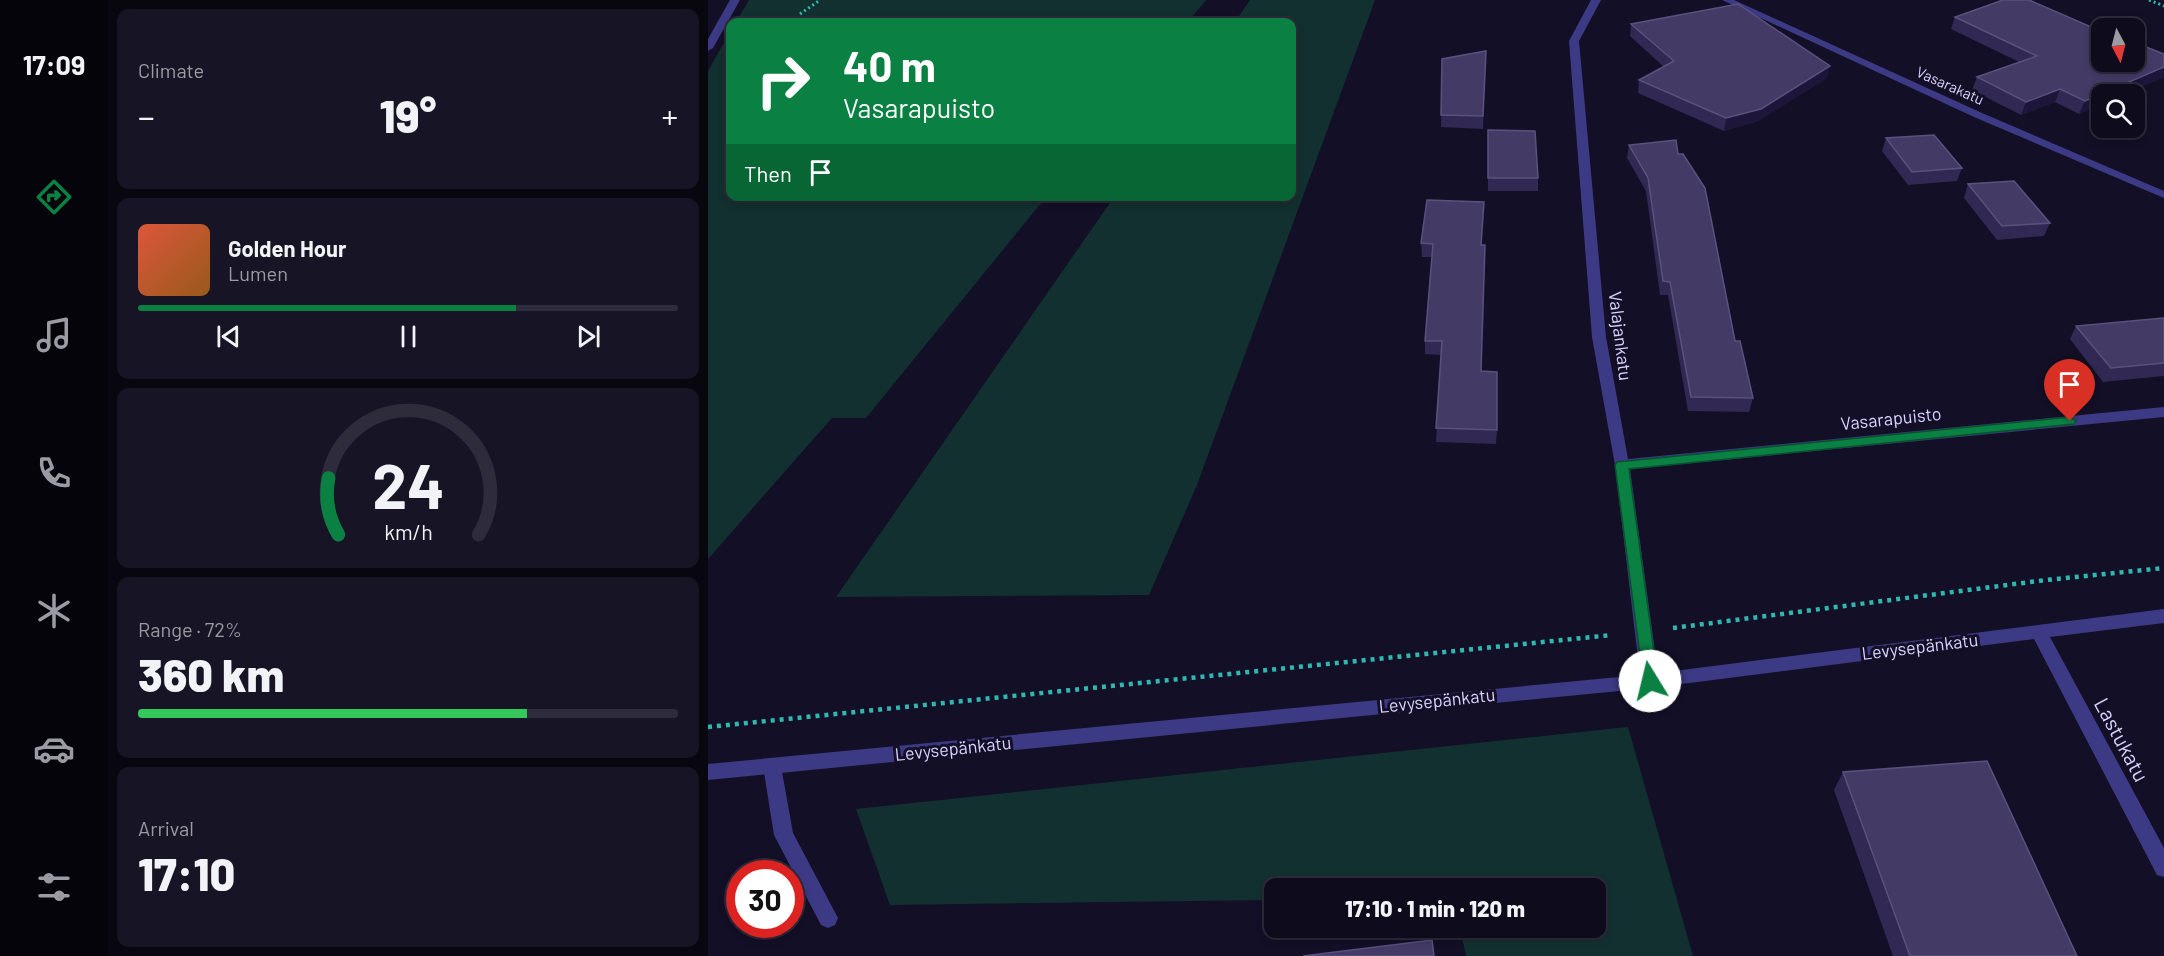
<!DOCTYPE html>
<html lang="en">
<head>
<meta charset="utf-8">
<style>
	body { margin:0; font-family:Barlow,sans-serif; background:#171425; color:#f1f3f6; height:100vh; display:flex; flex-direction:column; font-size:22px; white-space:nowrap }
	* { box-sizing:border-box; margin:0 }
	p { font-size:20px; color:#9b9ba3 }
	.icon { flex:none; width:33px; height:33px; fill:none; stroke:currentColor; stroke-width:2; stroke-linecap:round; stroke-linejoin:round }
	.map { position:relative; flex:1; overflow:hidden }
	.sheet { display:flex; flex-direction:column; gap:9px; padding:9px; background:#08060f; width:600px }
	.sheet>* { flex:none }
	.guide { position:absolute; left:18px; top:18px; width:570px; height:183px; border-radius:12px; box-shadow:0 3px 9px #0003,0 0 0 2px #2e2b3b; background:#0b8043; color:#fff; overflow:hidden }
	.needle { width:39px; rotate:173deg }
	.buttons { position:absolute; left:1383px; top:18px; display:grid; gap:12px }
	.buttons a { display:grid; place-items:center; width:54px; height:54px; border-radius:12px; background:#0e0b1c; box-shadow:0 3px 9px #0003,0 0 0 2px #2e2b3b; font-size:30px }
	.speed { position:absolute; left:18px; top:860px; display:flex; gap:12px; font-size:30px; font-weight:700; text-align:center }
	.speed>* { display:grid; place-content:center; width:78px; height:78px; border-radius:50%; background:#0e0b1c; box-shadow:0 3px 9px #0003,0 0 0 2px #2e2b3b; line-height:1 }
	.speed .limit { border:9px solid #d22; background:#fff; color:#111 }
	.pin { position:absolute; display:grid; place-items:center; width:51px; height:51px; color:#fff; margin:-62px -26px; border-radius:50% 50% 50% 0; rotate:-45deg; box-shadow:0 0 6px #0007 }
	.pin .icon { rotate:45deg }
	.me { position:absolute; width:66px; margin:-33px; rotate:351deg; stroke-linejoin:round; filter:drop-shadow(0 0 4px #0008) }
	.turn { display:flex; align-items:center; gap:21px; height:126px; padding:0 18px; font-size:27px }
	.turn .icon { width:78px; height:78px; stroke-width:2.5 }
	.turn b { display:block; font-size:42px; line-height:51px }
	.then { display:flex; align-items:center; height:57px; padding:0 18px; background:#0003; gap:12px; font-size:22px }
	.big { font-size:45px; font-weight:800; line-height:1.1 }
	.sheet .widget { flex:1; display:flex; flex-direction:column; justify-content:center; gap:9px; min-width:0; padding:0 21px; border-radius:12px; background:#171425 }
	.sheet .dial { align-items:center; gap:0 }
	.dial svg { height:156px; overflow:visible; fill:none; stroke:#2e2b3b; stroke-width:7; stroke-linecap:round; text-anchor:middle }
	.dial text { fill:#f1f3f6; stroke:none }
	.song { display:flex; align-items:center; gap:18px }
	.cover { width:72px; height:72px; border-radius:9px; background:linear-gradient(135deg,hsl(10 70% 55%),hsl(30 70% 35%)) }
	.played { height:6px; border-radius:3px; background:linear-gradient(90deg,#0b8043 70%,#2e2b3b 70%) }
	.keys { display:flex; justify-content:space-around; direction:ltr }
	.heat { display:flex; justify-content:space-between; align-items:center; font-size:33px; direction:ltr }
	.charge { height:9px; border-radius:4px; background:linear-gradient(90deg,#34c759 72%,#2e2b3b 0) }
	.trip { position:absolute; left:556px; top:878px; width:342px; height:60px; border-radius:12px; background:#0e0b1c; box-shadow:0 3px 9px #0003,0 0 0 2px #2e2b3b; font-weight:800; line-height:60px; text-align:center }
	main { display:flex; flex:1; min-height:0 }
	.tabs { display:flex; flex-direction:column; width:108px; justify-content:space-around; align-items:center; background:#06040b; color:#9b9ba3 }
	.tabs .icon { width:42px; height:42px }
	.tabs .selected { color:#0b8043 }
	.tabs b { font-size:27px; color:#f1f3f6 }
	.map>svg:first-child { display:block }
	.green { fill:#12302f }
	.lines { fill:none; stroke-linecap:round; stroke-linejoin:round }
	.path-far1 { stroke:#2fb8b0; stroke-width:3; stroke-dasharray:2 3; stroke-linecap:butt }
	.path { stroke:#2fb8b0; stroke-width:4.5; stroke-dasharray:4 5; stroke-linecap:butt }
	.service { fill:#3d3a85; fill-rule:evenodd }
	.minor { fill:#3d3a85; fill-rule:evenodd }
	.wall { fill:#312854 }
	.shaded-wall { fill:#1d163a }
	.building { fill:#433a66; stroke:#5a527e; stroke-width:1.5 }
	.route { fill:#0b8043; stroke:#07532c; stroke-width:1.5 }
	.labels { text-anchor:middle; stroke-width:6; stroke-linejoin:round; paint-order:stroke }
	.far-street-label { font-size:15px; fill:#d9d4ff; stroke:#130f26 }
	.street-label { font-size:18px; fill:#d9d4ff; stroke:#130f26 }
	.near-street-label { font-size:21px; fill:#d9d4ff; stroke:#130f26 }
</style>
</head>
<body>
<main>
<nav class="tabs">
<b>17:09</b>
<svg class="icon selected" aria-label="directions" viewBox="0 0 24 24"><path d="M12 3l9 9-9 9-9-9zM9 14v-3h6M13 9l2 2-2 2"/></svg>
<svg class="icon" aria-label="music" viewBox="0 0 24 24"><path d="M9 18V5l10-2v13"/><circle cx="6" cy="18" r="3"/><circle cx="16" cy="16" r="3"/></svg>
<svg class="icon" aria-label="phone" viewBox="0 0 24 24"><path d="M5 4h4l2 5-3 2q2 4 5 5l2-3 5 2v4C11 20 4 13 5 4z"/></svg>
<svg class="icon" aria-label="climate" viewBox="0 0 24 24"><path d="M12 3v18M4 7l16 10M4 17L20 7"/></svg>
<svg class="icon" aria-label="car" viewBox="0 0 24 24"><path d="M5 17H2v-5l4-1 3-4h7l3 4 3 1v5h-3M9 17h6M6 11h13"/><circle cx="7" cy="17" r="2"/><circle cx="17" cy="17" r="2"/></svg>
<svg class="icon" aria-label="filters" viewBox="0 0 24 24"><path d="M4 7h16M4 17h16"/><circle cx="9" cy="7" r="2"/><circle cx="15" cy="17" r="2"/></svg>
</nav>
<section class="sheet">
<div class="widget"><p>Climate</p>
<div class="heat"><a>−</a><b class="big">19°</b><a>+</a></div>
</div>
<div class="widget">
<div class="song"><i class="cover"></i><div><b>Golden Hour</b><p>Lumen</p></div></div>
<div class="played"></div>
<div class="keys"><svg class="icon" aria-label="previous" viewBox="0 0 24 24"><path d="M18 5L8 12l10 7zM5 5v14"/></svg><svg class="icon" aria-label="pause" viewBox="0 0 24 24"><path d="M8 5v14M16 5v14"/></svg><svg class="icon" aria-label="next" viewBox="0 0 24 24"><path d="M6 5l10 7-10 7zM19 5v14"/></svg></div>
</div>
<div class="widget dial"><svg viewBox="0 0 100 80">
<path d="M14 69A42 42 0 1 1 86 69"/>
<path d="M14 69A42 42 0 0 1 9 40" stroke="#0b8043"/>
<text x="50" y="56" font-size="32" font-weight="700">24</text>
<text x="50" y="72" font-size="11">km/h</text>
</svg></div>
<div class="widget"><p>Range · 72%</p><b class="big">360 km</b><div class="charge"></div></div>
<div class="widget"><p>Arrival</p><b class="big">17:10</b></div>
</section>
<div class="map">
<svg width="1456" height="956" viewBox="0 0 1456 956">
	<rect width="100%" height="100%" fill="#130f26"/>
	<path class="green" d="M41 0H498L480 22H28Z
		M542 0H667L489 485 441 595 128 597 406 197 584 196V22H527Z
		M22 32V196L338 197 158 418H124L0 559V71Z
		M920 727 985 956H758L752 927H888V888H567V900L182 905 148 809Z"/>
	<g class="lines">
		<path class="path-far1" d="M1441 0 1456 6
			M92 14 112 0"/>
		<path class="path" d="M965 628 1338 580 1456 568
			M0 727 904 635"/>
		<path class="service" d="M64 758 71 760 73 766 85 833 130 918 127 925 120 928 113 925 66 835 55 766 57 760Z"/>
		<path class="minor" d="M22 0H32L5 48 0 51V39Z
			M883 0H893L871 41 898 337 920 459 1456 407V417L922 469 950 673 1456 609V623L1342 637 1456 848V877L1449 875 1326 639 942 688 0 780V764L932 675 907 465 884 337 861 41Z
			M1014 0H1026L1274 113 1456 191V198L1266 117Z"/>
	</g>
	<path class="wall" d="M1247 17 1383 27 1456 54V77L1416 94H1394V104L1371 114 1347 102 1313 115 1264 90 1269 77 1311 62 1243 29Z
		M923 24 1119 78 1050 121 1016 131 930 93 931 80 956 67 922 36Z
		M778 51 775 129 733 127 734 59Z
		M780 130 830 178V191H780Z
		M1178 138 1254 168 1249 181 1200 185 1174 151Z
		M921 145 970 154 1045 398 1041 412 980 411 960 295H952L938 191 919 158Z
		M1260 184 1342 223 1336 236 1289 240 1256 198Z
		M713 243 774 245 773 371 789 430 788 444 728 442 733 355 717 354V341L724 257H714Z
		M1456 319V376L1395 382 1362 339 1368 326Z
		M1135 772 1369 956H1185L1126 790Z"/>
	<path class="shaded-wall" d="M1122 66 1119 78 1050 121 1016 131 1018 118Z
		M1456 67V77L1416 94H1394V104L1371 114 1377 101Z
		M1352 89 1347 102 1313 115 1318 102Z"/>
	<path class="building" d="M1295 0H1321L1383 27 1389 25 1397 28H1394V62H1426V42L1456 54V67L1377 101 1352 89 1318 102 1269 77 1329 56 1247 17Z
		M1030 4 1122 66 1053 109 1018 118 931 80 966 61 923 24Z
		M778 51 775 116 733 115 734 59Z
		M780 130 827 131 830 178H780Z
		M1226 135 1254 168 1204 172 1178 138Z
		M968 140 970 154H975L997 188 1027 341H1032L1045 398 983 397 962 282 955 281 940 178 921 145Z
		M1306 181 1342 223 1294 226 1260 184Z
		M719 200 776 202 773 245H777L773 371 789 372V430L728 428 734 341H717L725 244 713 243Z
		M1455 318 1456 319V363L1403 368 1368 326Z
		M1279 761 1369 956H1202L1135 772Z
		M724 940 726 956H595Z"/>
	<path class="route" d="M1362 417 1368 421 1366 424 921 469 950 681 947 685 942 687 936 685 907 465 909 462Z"/>
	<g class="labels">
		<g class="far-street-label">
			<text transform="translate(1242 86) rotate(24)" y="5">Vasarakatu</text>
		</g>
		<g class="street-label">
			<text transform="translate(912 336) rotate(83)" y="6">Valajankatu</text>
			<text transform="translate(1183 419) rotate(-6)" y="6">Vasarapuisto</text>
			<text transform="translate(1212 647) rotate(-7)" y="6">Levysepänkatu</text>
			<text transform="translate(729 701) rotate(-6)" y="6">Levysepänkatu</text>
			<text transform="translate(245 749) rotate(-6)" y="6">Levysepänkatu</text>
		</g>
		<g class="near-street-label">
			<text transform="translate(1413 740) rotate(62)" y="7">Lastukatu</text>
		</g>
	</g>
</svg>
<div class="buttons">
<a><svg class="needle" viewBox="-14 -14 28 28"><path d="M0-13l5 13h-10z" fill="#e53935"/><path d="M0 13l5-13h-10z" fill="#9b9ba3"/></svg></a>
<a><svg class="icon" aria-label="search" viewBox="0 0 24 24"><circle cx="10" cy="10" r="6"/><path d="M15 15l6 6"/></svg></a>
</div>
<div class="speed"><div class="limit">30</div></div>
<div class="pin" style="left:1362px;top:421px;background:#d93025"><svg class="icon" aria-label="arrive" viewBox="0 0 24 24"><path d="M6 21V4h12l-3 4 3 4H6"/></svg></div>
<svg class="me" style="left:942px;top:681px" viewBox="-20 -20 40 40"><circle r="19" fill="#fff"/><path d="M0-13L10 11 0 6-10 11z" fill="#0b8043"/></svg>
<div class="trip">17:10 · 1 min · 120 m</div>
<div class="guide">
<div class="turn"><svg class="icon" aria-label="right" viewBox="0 0 24 24"><path d="M7 20v-9h11M14 6l5 5-5 5"/></svg><div><b>40 m</b>Vasarapuisto</div></div>
<div class="then">Then<svg class="icon" aria-label="arrive" viewBox="0 0 24 24"><path d="M6 21V4h12l-3 4 3 4H6"/></svg></div>
</div>
</div>
</main>
</body>
</html>
